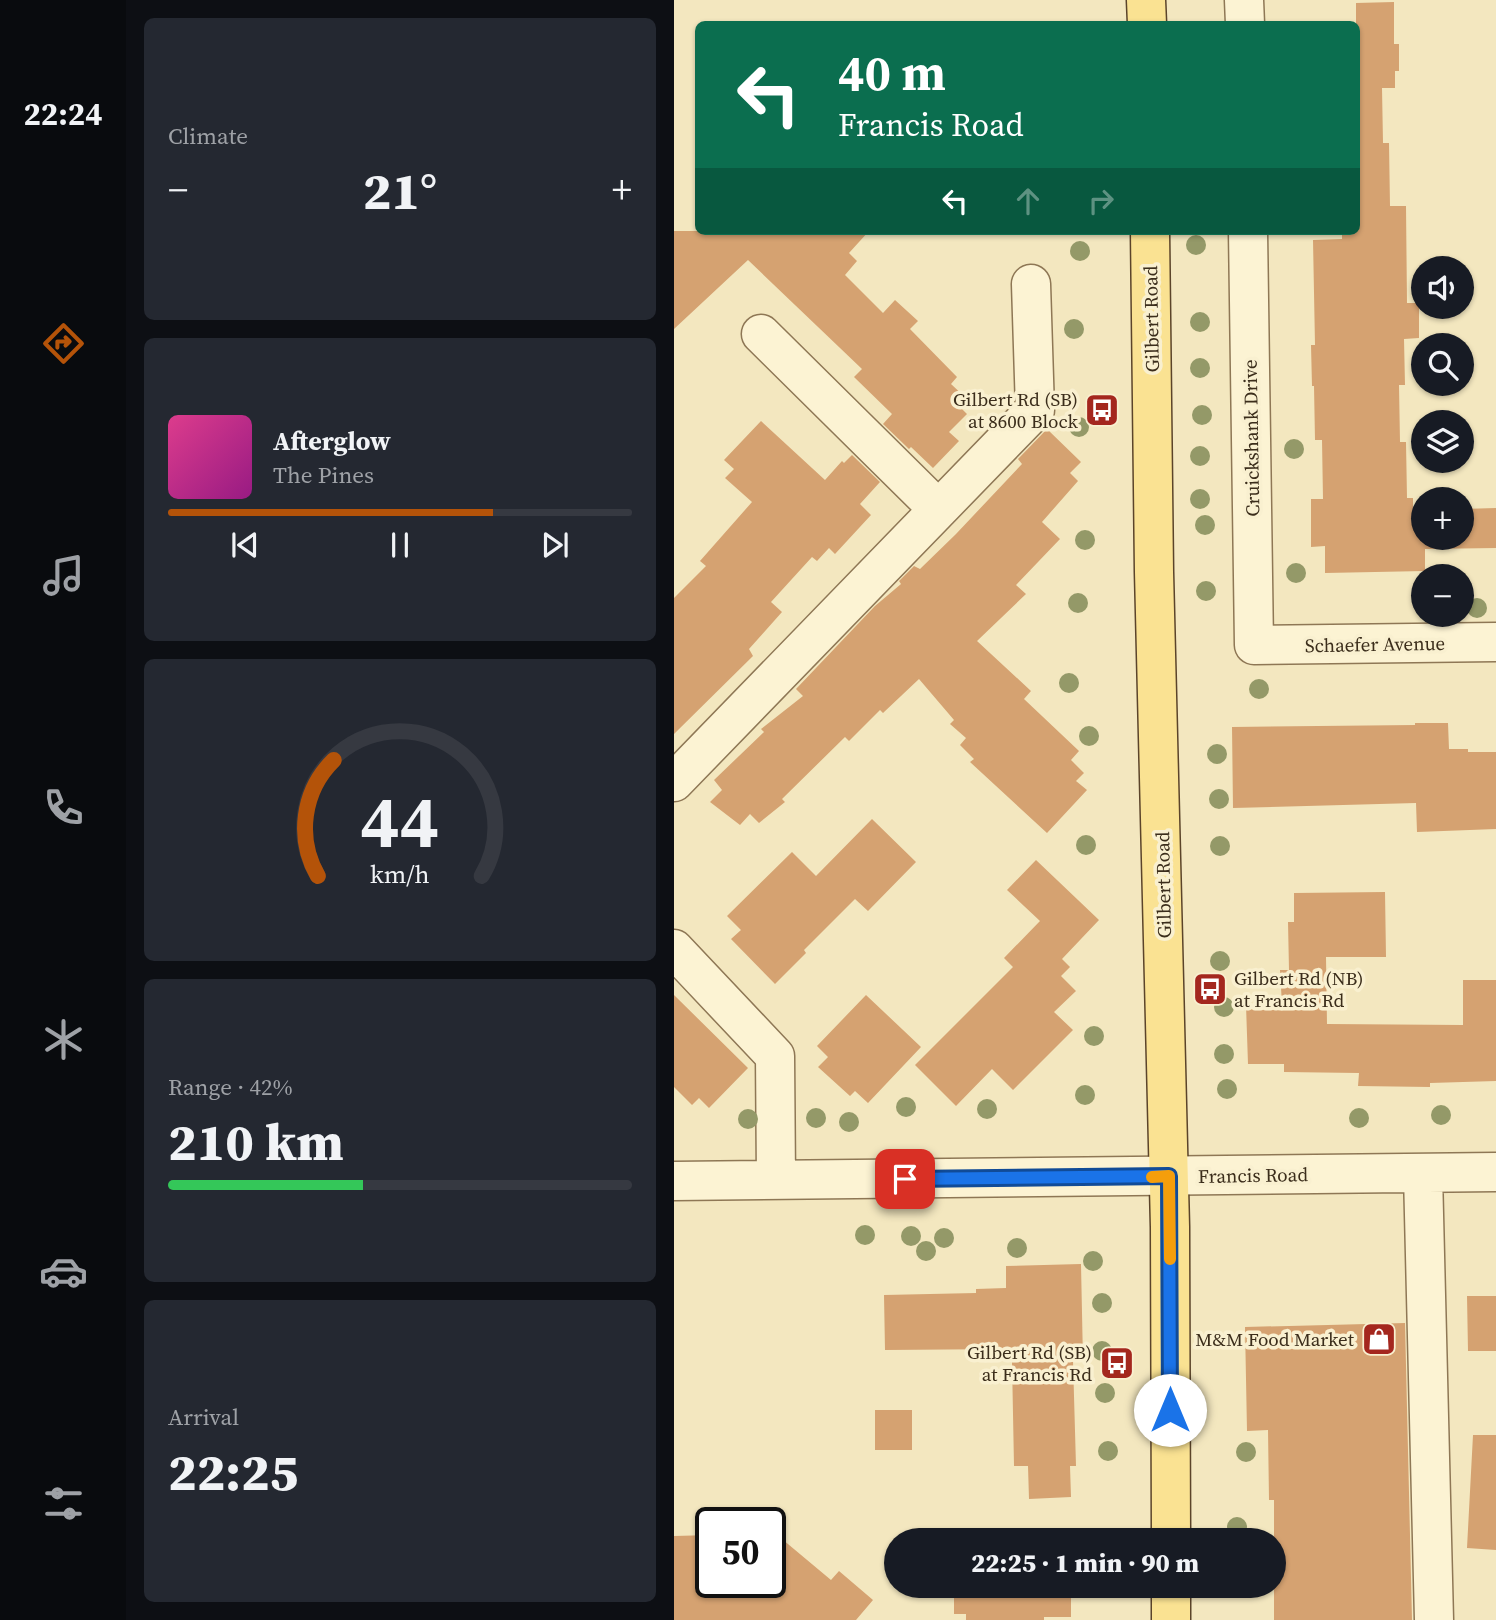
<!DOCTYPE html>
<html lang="en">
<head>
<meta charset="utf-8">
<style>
	body { margin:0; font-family:"Source Serif 4",serif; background:#242831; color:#f1f3f6; height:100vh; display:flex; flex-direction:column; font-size:26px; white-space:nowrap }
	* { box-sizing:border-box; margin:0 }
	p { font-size:23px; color:#9ea1a6 }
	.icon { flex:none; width:38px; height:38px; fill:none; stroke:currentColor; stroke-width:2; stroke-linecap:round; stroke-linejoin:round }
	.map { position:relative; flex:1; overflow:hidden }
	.sheet { display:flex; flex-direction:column; gap:18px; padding:18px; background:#0d0f14; width:548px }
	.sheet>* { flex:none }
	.banner { position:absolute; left:21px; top:21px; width:665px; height:214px; border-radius:10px; box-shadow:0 2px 5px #0004; background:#0b6e4f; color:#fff; overflow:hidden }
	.tools { position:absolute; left:737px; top:256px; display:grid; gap:14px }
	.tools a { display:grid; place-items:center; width:63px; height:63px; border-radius:50%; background:#171b24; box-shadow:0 2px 5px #0004; font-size:35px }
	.speed { position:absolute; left:21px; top:1507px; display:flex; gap:14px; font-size:35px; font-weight:700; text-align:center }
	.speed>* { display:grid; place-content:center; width:91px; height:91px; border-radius:50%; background:#171b24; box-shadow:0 2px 5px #0004; line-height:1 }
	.speed .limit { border:4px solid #111; border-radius:10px; background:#fff; color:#111 }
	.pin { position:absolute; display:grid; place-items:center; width:60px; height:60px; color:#fff; margin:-30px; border-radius:14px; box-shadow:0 4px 10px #0006 }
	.me { position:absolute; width:77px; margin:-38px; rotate:0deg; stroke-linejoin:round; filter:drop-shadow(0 0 5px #0008) }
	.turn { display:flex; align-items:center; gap:24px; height:147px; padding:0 28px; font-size:32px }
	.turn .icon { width:91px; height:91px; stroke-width:2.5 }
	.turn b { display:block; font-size:49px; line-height:60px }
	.lanes { display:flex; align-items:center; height:66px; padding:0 28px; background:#0003; justify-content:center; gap:35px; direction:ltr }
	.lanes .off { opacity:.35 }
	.big { font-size:52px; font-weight:800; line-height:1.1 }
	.sheet .card { flex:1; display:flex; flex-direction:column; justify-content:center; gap:10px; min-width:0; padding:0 24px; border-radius:10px; background:#242831 }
	.sheet .dial { align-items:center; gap:0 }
	.dial svg { height:182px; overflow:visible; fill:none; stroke:#363941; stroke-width:7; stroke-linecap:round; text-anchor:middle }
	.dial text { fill:#f1f3f6; stroke:none }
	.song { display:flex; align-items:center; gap:21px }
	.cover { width:84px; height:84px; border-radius:10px; background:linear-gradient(135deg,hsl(330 70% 55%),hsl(310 70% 35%)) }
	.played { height:7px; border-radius:4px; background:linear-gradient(90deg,#b45309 70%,#363941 70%) }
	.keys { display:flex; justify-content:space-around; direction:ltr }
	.heat { display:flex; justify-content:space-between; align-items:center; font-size:38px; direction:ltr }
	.charge { height:10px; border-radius:5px; background:linear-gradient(90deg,#34c759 42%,#363941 0) }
	.trip { position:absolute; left:210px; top:1528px; width:402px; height:70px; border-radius:35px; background:#171b24; box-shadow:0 2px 5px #0004; font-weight:800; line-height:70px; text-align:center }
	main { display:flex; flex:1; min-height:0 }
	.menu { display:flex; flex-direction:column; width:126px; justify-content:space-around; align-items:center; background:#090b0e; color:#9ea1a6 }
	.menu .icon { width:49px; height:49px }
	.menu .active { color:#b45309 }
	.menu b { font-size:32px; color:#f1f3f6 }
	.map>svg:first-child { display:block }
	.building { fill:#d5a271 }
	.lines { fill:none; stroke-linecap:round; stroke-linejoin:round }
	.minor-casing { stroke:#8e7755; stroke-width:41 }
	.major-casing { stroke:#5b442a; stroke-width:41 }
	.minor { stroke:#fcf3d3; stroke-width:38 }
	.major { stroke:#fae292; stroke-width:38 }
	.tree { fill:#949968 }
	.route-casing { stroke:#114b97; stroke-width:18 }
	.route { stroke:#1a73e8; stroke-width:12 }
	.slow { stroke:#f59e0b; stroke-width:12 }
	.labels { text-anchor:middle; stroke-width:7; stroke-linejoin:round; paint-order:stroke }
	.street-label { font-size:19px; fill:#3b2d1b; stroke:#f9f0d0 }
	.poi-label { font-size:19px; fill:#3b2d1b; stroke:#f9f0d0; text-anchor:end }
</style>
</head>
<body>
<main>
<nav class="menu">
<b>22:24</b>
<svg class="icon active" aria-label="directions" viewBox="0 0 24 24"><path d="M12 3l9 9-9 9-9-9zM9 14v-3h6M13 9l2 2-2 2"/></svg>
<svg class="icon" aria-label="music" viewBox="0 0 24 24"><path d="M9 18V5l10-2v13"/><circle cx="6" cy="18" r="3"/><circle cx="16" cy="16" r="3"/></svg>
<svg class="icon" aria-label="phone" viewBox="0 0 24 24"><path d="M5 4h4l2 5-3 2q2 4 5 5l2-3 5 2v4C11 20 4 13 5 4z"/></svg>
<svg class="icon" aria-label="climate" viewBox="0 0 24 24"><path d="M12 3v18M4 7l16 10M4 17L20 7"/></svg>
<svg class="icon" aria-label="car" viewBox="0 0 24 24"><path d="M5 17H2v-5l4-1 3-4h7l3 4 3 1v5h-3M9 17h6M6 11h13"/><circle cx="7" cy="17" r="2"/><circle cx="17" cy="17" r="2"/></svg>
<svg class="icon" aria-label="filters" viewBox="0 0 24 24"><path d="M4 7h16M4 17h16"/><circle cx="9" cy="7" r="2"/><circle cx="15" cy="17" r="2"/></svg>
</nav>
<section class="sheet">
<div class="card"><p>Climate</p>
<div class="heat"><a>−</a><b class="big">21°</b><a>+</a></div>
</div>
<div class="card">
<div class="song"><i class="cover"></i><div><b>Afterglow</b><p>The Pines</p></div></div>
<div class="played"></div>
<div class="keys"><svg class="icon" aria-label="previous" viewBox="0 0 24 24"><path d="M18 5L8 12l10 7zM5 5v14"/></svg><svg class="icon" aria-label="pause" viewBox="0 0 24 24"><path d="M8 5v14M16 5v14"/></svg><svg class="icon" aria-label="next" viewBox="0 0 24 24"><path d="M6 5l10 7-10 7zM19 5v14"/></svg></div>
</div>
<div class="card dial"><svg viewBox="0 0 100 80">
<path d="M14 69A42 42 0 1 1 86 69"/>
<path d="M14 69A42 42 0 0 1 21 18" stroke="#b45309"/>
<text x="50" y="56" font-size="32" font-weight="700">44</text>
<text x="50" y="72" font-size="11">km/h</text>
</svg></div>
<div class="card"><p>Range · 42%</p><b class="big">210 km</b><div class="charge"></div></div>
<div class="card"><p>Arrival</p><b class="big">22:25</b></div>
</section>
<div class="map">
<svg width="823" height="1620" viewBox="0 0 823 1620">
	<rect width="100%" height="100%" fill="#f3e7bf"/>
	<path class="building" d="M720 2V44H725V71H721V88H708L709 143H715L716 206H732L733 303H745V338L730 339 731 385H725L726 442H732L733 498H739V510H749V537H788V509L823 508V548L751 549V571L651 573V546L637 547V499H649L648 440H641L640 386H638L637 345H641L639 240 668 239V231H682V3Z
		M0 231H195L175 253 183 261 171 275 209 313 221 300 244 321 236 329 283 377 277 384 293 399 286 407 293 414 275 432 285 441 259 468 237 447 235 449 209 424 218 414 180 377 188 369 74 260 0 329Z
		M87 421 151 480 168 461 170 463 178 455 206 482 186 504 197 515 161 554 155 548 143 561 138 557 97 602 108 612 75 649 79 656 0 734V598L32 566 26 561 78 502 51 478 60 469 50 460Z
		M373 429 407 462 396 473 404 481 368 522 386 539 342 585 352 594 303 641 357 691 350 699 405 751 397 760 410 773 402 781 413 790 373 833 296 762 300 759 286 745 292 738 276 724 280 720 245 679 209 713 206 710 175 741 171 737 108 799 111 802 85 823 76 814 66 825 36 802 48 790 40 780 90 732 87 729 129 696 122 689 201 606 227 584 225 581 240 566 246 569 282 534 348 464 344 459Z
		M741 723H774L775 749H794V752H823V829L743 832 742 803 559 808 558 727 741 725Z
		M198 819 242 862 194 911 181 899 130 950 132 953 101 984 57 939 67 930 53 916 118 852 142 876Z
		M362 860 425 920 388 959 396 967 387 976 402 991 380 1012 399 1030 339 1090 318 1069 282 1106 241 1065 339 967 330 958 366 921 333 890Z
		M711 892 712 957H652L653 1024 789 1025V980H823V1081L756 1083V1087L684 1086 685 1073 610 1072V1064H574L572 1005H608L606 970H615L614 922H620V893Z
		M0 995 74 1068 35 1108 25 1098 18 1105 0 1087Z
		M192 995 247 1047 194 1103 181 1091 176 1096 144 1067 154 1057 143 1046Z
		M407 1264 409 1361H399L402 1466H396L397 1497 355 1499 354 1466H340L338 1362H335V1349L211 1350 210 1295 302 1293V1289L332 1288V1266Z
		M793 1296H823V1351H794Z
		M731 1323 738 1620H600V1500H595L594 1430 573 1431 571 1327Z
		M201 1410H238V1450H201Z
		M799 1435H823V1550L793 1548Z
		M96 1529 157 1580 165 1571 199 1600 182 1620H0V1536L37 1535V1582H96Z
		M368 1538V1540H292V1539Z
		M280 1586H397V1617H370V1620H292V1614H280Z"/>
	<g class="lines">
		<g class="minor-casing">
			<path id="minor" d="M570 0 571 24
				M574 231 580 645 823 642
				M87 334 264 509
				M0 782 361 410 357 284
				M0 949 101 1056 102 1180
				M749 1174 760 1620
				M0 1181 823 1172"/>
		</g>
		<g class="major-casing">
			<path id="major" d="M472 0 473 24
				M476 231 480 572 496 1227 497 1540
				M497 1586V1620"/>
		</g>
		<use href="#minor" class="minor"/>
		<use href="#major" class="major"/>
	</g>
	<g class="tree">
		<circle cx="522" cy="245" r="10"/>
		<circle cx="406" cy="251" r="10"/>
		<circle cx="526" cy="322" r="10"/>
		<circle cx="400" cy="329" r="10"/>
		<circle cx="526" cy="368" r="10"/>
		<circle cx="528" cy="415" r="10"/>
		<circle cx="405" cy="427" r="10"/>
		<circle cx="620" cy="449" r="10"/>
		<circle cx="526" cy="456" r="10"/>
		<circle cx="526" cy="499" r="10"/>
		<circle cx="531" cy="525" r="10"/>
		<circle cx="411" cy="540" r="10"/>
		<circle cx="622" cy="573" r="10"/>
		<circle cx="532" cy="591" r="10"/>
		<circle cx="404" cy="603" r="10"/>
		<circle cx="803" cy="608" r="10"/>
		<circle cx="395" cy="683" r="10"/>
		<circle cx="585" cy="689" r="10"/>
		<circle cx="415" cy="736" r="10"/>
		<circle cx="543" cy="754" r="10"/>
		<circle cx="545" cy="799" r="10"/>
		<circle cx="412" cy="845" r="10"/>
		<circle cx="546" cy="846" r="10"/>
		<circle cx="546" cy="961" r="10"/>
		<circle cx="550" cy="1007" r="10"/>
		<circle cx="420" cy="1036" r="10"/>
		<circle cx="550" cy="1054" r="10"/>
		<circle cx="553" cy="1089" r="10"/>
		<circle cx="411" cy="1095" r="10"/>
		<circle cx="232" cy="1107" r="10"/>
		<circle cx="313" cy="1109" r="10"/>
		<circle cx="767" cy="1115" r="10"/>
		<circle cx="142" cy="1118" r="10"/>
		<circle cx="685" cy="1118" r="10"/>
		<circle cx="74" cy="1119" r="10"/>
		<circle cx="175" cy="1122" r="10"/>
		<circle cx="191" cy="1235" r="10"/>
		<circle cx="237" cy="1236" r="10"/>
		<circle cx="270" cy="1238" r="10"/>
		<circle cx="343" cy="1248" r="10"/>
		<circle cx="252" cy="1251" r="10"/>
		<circle cx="419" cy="1261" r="10"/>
		<circle cx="428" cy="1303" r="10"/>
		<circle cx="428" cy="1351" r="10"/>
		<circle cx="431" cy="1393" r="10"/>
		<circle cx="434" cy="1451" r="10"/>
		<circle cx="572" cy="1452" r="10"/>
		<circle cx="563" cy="1527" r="10"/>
	</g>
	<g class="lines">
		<g class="route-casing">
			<path id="route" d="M231 1179 495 1176 496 1410"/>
		</g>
		<use href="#route" class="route"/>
		<path class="slow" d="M478 1177 495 1176 496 1259"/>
	</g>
	<defs>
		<g id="bus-square" transform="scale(1.75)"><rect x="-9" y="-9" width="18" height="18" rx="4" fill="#a4271e" stroke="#f9f0d0"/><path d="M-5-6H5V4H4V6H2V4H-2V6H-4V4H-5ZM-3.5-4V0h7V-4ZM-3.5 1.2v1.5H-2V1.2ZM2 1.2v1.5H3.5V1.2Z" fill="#fff"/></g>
		<g id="shop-square" transform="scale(1.75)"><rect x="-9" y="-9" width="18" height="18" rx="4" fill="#a4271e" stroke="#f9f0d0"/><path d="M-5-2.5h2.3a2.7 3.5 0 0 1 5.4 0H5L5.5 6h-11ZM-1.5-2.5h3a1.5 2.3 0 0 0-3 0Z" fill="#fff"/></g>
	</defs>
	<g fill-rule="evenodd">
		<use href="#bus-square" x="428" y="410"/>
		<use href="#bus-square" x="536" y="989"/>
		<use href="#shop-square" x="705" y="1339"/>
		<use href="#bus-square" x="443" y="1363"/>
	</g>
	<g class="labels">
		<g class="street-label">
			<text transform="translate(477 319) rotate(-91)" y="7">Gilbert Road</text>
			<text transform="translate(577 438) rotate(-91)" y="7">Cruickshank Drive</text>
			<text transform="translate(701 644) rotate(-1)" y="7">Schaefer Avenue</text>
			<text transform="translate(489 885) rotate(-91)" y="7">Gilbert Road</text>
			<text transform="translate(579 1175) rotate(-1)" y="7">Francis Road</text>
		</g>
		<g class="poi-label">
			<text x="404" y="406">Gilbert Rd (SB)<tspan x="404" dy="22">at 8600 Block</tspan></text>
			<text x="560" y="985" text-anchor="start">Gilbert Rd (NB)<tspan x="560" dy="22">at Francis Rd</tspan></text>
			<text x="680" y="1346">M&amp;M Food Market</text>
			<text x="418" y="1359">Gilbert Rd (SB)<tspan x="418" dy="22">at Francis Rd</tspan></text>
		</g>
	</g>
</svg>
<div class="tools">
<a><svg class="icon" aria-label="sound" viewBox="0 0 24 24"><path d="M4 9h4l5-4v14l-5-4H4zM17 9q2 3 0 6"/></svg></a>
<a><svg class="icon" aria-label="search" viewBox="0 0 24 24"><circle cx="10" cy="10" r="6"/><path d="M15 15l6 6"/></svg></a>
<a><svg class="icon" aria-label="layers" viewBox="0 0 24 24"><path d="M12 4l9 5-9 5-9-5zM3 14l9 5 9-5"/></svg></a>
<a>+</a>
<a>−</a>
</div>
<div class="speed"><div class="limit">50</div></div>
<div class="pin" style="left:231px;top:1179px;background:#d93025"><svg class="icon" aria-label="arrive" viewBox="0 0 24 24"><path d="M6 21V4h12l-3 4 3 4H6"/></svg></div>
<svg class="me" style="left:496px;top:1410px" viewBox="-20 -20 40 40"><circle r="19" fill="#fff"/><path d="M0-13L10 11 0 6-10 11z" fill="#1a73e8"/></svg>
<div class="trip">22:25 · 1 min · 90 m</div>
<div class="banner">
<div class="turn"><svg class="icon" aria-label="left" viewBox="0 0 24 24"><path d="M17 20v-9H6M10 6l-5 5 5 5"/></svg><div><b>40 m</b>Francis Road</div></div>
<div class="lanes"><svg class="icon" aria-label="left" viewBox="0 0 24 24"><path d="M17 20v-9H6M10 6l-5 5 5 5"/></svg><svg class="icon off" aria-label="ahead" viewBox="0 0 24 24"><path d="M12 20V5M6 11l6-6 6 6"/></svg><svg class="icon off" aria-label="right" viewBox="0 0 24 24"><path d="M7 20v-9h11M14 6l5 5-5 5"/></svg></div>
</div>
</div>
</main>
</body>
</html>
